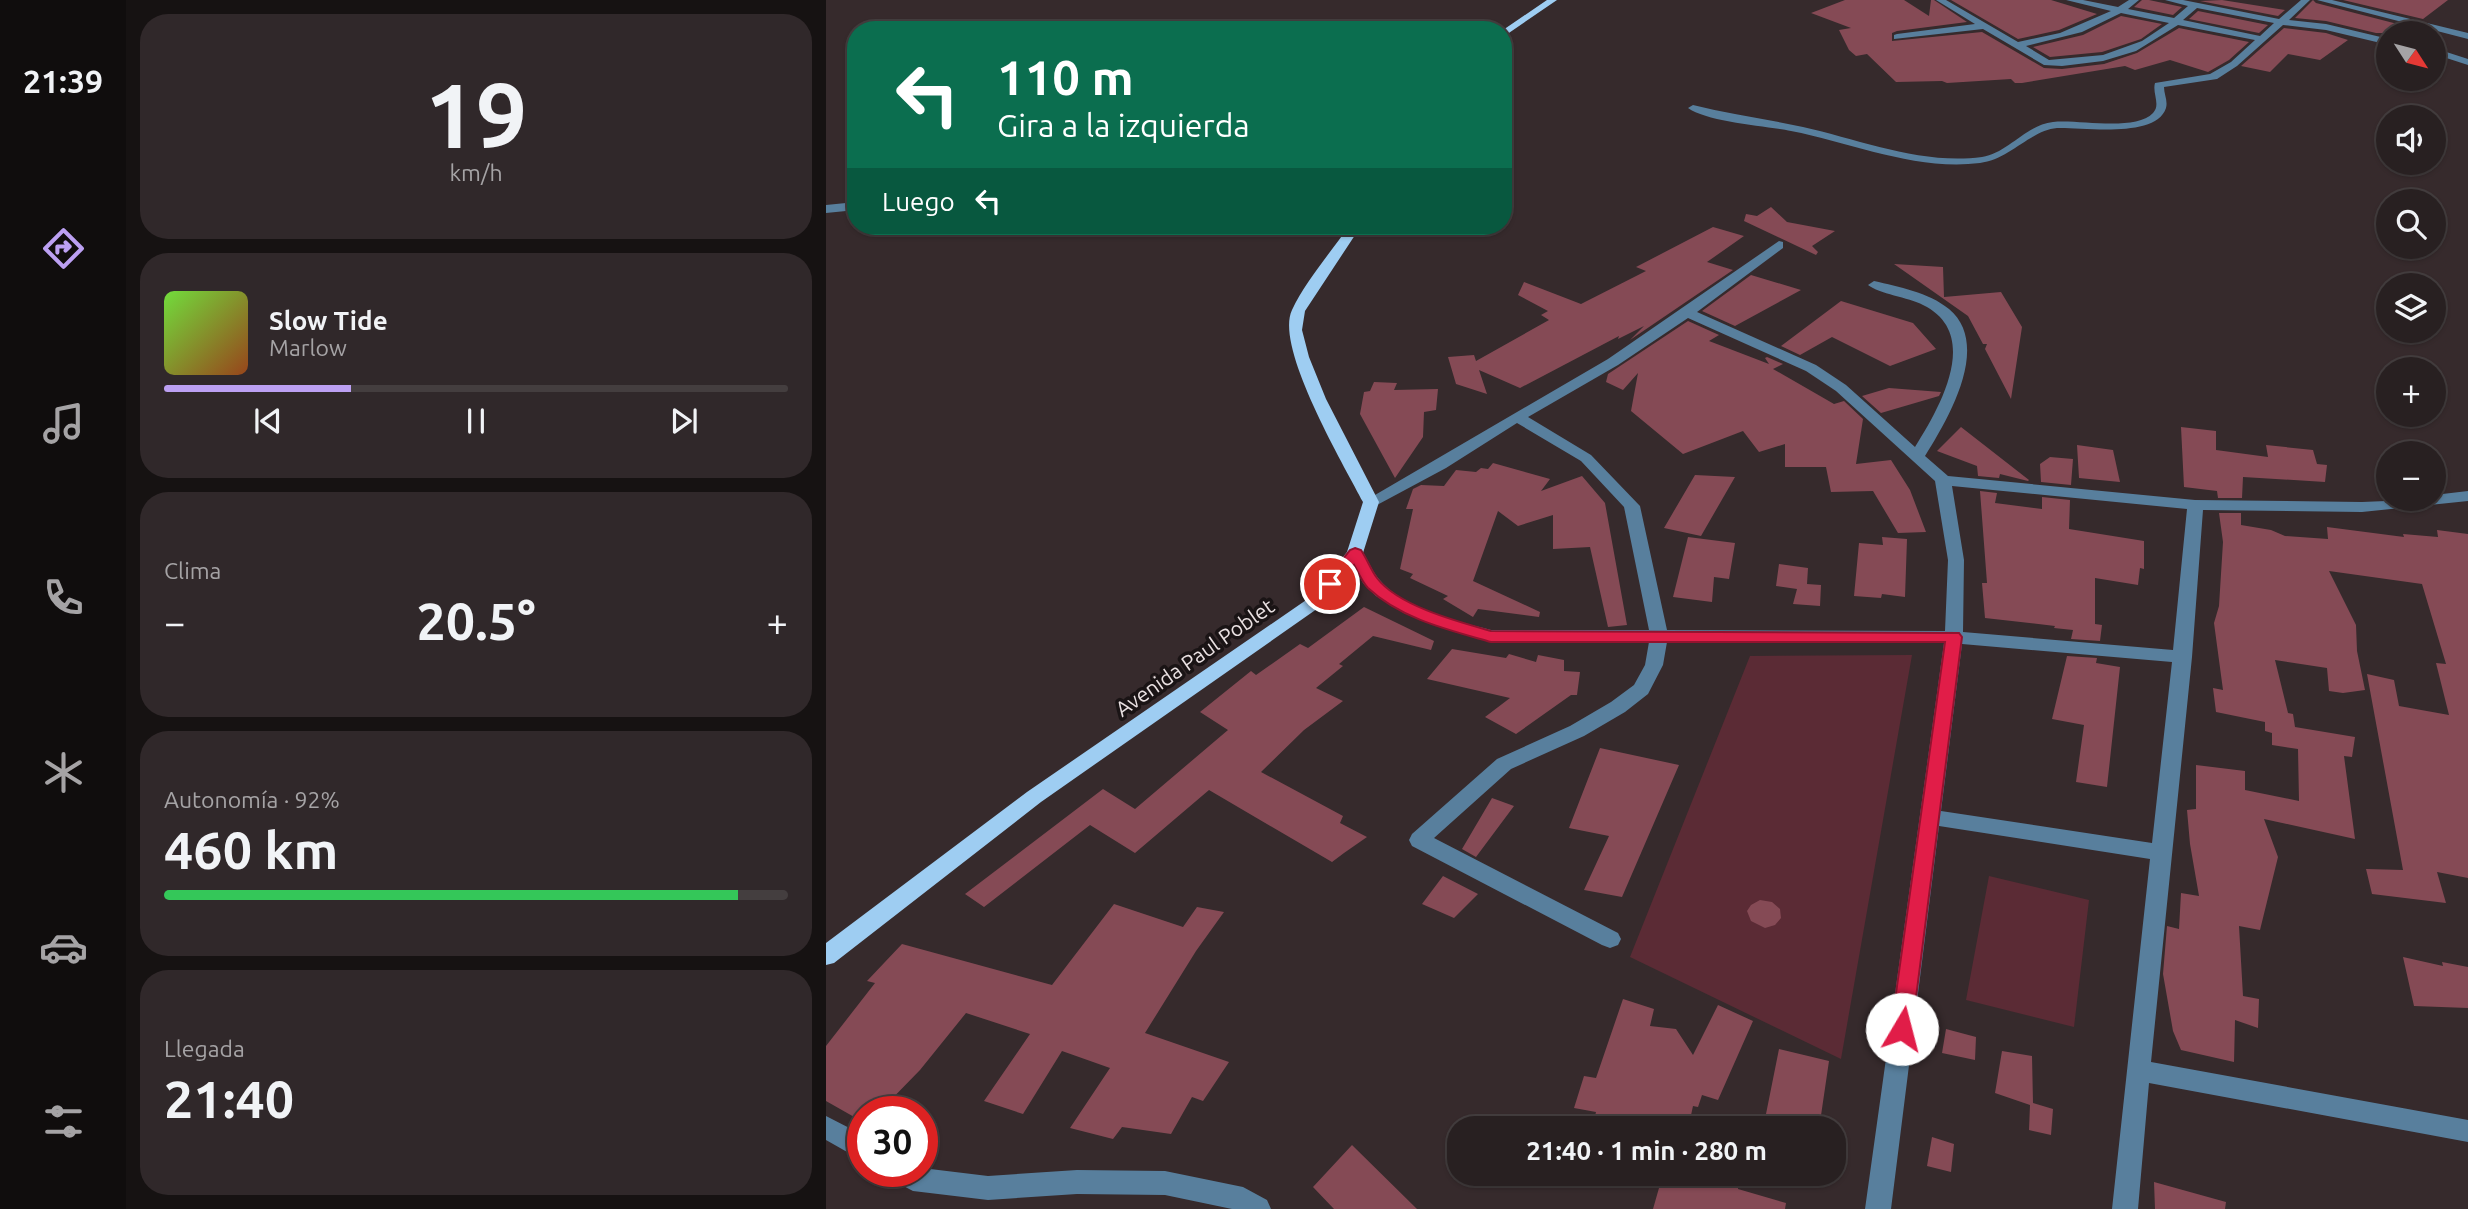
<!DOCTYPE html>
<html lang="es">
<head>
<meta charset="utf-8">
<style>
	body { margin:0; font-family:Ubuntu,sans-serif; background:#30282a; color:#f1f3f6; height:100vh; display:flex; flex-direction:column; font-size:26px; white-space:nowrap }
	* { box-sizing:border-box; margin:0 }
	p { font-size:23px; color:#a5a3a5 }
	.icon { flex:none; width:38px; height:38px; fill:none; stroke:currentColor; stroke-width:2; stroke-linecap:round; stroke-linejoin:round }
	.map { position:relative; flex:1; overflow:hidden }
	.sheet { display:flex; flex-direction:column; gap:14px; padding:14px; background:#161212; width:700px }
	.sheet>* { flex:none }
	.guide { position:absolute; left:21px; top:21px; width:665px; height:214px; border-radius:28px; box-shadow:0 2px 5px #0004,0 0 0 2px #443e3f; background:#0b6e4f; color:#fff; overflow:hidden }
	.needle { width:46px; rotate:126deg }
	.buttons { position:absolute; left:1550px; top:21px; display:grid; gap:14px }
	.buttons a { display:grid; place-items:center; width:70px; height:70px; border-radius:50%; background:#282021; box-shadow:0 2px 5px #0004,0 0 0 2px #443e3f; font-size:35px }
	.speed { position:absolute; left:21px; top:1096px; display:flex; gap:14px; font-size:35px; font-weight:700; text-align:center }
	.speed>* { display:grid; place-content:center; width:91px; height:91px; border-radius:50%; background:#282021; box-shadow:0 2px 5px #0004,0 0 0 2px #443e3f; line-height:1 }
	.speed .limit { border:10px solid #d22; background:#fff; color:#111 }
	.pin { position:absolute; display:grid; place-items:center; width:60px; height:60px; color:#fff; margin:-30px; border:4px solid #fff; border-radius:50%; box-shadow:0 2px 7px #0007 }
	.me { position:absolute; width:77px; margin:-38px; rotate:8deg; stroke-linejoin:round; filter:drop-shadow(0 0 5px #0008) }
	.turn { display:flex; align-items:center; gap:24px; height:147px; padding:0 35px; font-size:32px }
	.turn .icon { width:91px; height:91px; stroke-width:2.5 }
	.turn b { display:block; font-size:49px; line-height:60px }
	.then { display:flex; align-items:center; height:66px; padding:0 35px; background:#0003; gap:14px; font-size:26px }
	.big { font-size:52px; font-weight:600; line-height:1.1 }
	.sheet .tile { flex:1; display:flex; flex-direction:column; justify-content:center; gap:10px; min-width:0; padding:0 24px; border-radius:28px; background:#30282a }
	.sheet .dial { align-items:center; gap:0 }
	.dial b { font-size:91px; line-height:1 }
	.song { display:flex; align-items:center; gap:21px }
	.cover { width:84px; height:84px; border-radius:10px; background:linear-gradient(135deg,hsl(100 70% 55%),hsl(20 70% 35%)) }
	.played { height:7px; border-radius:4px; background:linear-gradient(90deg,#bca0f2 30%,#443e3f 30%) }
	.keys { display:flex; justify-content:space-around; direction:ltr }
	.heat { display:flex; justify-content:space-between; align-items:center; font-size:38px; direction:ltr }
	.charge { height:10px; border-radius:5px; background:linear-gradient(90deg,#34c759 92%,#443e3f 0) }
	.trip { position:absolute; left:621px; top:1116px; width:399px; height:70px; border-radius:28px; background:#282021; box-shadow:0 2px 5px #0004,0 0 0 2px #443e3f; font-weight:600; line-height:70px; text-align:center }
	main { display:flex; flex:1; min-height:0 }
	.dock { display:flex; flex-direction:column; width:126px; justify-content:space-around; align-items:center; background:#100d0d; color:#a5a3a5 }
	.dock .icon { width:49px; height:49px }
	.dock .on { color:#bca0f2 }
	.dock b { font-size:32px; color:#f1f3f6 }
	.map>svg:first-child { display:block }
	.green { fill:#5b2b35 }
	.building { fill:#854a55 }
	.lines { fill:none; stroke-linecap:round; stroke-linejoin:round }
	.minor { fill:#587f9d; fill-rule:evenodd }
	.major { fill:#9ecdf2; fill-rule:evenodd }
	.route { fill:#e11d48; stroke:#92132f; stroke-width:2 }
	.labels { text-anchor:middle; stroke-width:7; stroke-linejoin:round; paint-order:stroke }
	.street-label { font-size:21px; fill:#eae1e2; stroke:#1a1415 }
</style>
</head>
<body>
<main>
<nav class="dock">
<b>21:39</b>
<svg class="icon on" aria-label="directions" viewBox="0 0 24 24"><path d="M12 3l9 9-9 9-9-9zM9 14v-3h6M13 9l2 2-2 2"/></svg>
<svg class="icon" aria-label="music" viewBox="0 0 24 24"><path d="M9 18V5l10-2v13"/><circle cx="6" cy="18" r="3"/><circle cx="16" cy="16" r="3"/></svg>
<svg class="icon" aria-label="phone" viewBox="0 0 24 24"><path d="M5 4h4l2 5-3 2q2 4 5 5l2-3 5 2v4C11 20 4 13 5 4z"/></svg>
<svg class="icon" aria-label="climate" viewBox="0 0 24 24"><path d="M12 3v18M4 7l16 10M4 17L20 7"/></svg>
<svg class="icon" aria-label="car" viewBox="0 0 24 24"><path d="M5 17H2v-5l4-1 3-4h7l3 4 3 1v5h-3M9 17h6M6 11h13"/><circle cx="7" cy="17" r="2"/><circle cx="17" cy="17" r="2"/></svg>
<svg class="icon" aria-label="filters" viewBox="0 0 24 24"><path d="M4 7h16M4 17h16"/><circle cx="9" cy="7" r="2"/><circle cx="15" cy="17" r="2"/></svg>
</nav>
<section class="sheet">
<div class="tile dial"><b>19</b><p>km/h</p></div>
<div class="tile">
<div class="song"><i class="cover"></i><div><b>Slow Tide</b><p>Marlow</p></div></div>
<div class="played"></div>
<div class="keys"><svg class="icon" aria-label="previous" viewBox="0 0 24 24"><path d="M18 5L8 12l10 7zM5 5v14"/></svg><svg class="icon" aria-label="pause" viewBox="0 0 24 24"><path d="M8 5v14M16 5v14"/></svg><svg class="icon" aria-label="next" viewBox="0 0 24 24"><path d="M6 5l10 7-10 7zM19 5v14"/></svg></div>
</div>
<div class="tile"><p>Clima</p>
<div class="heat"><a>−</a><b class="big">20.5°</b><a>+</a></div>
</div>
<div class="tile"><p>Autonomía · 92%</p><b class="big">460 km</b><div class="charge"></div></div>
<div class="tile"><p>Llegada</p><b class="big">21:40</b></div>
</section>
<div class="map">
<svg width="1642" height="1209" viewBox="0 0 1642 1209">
	<rect width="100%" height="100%" fill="#362a2c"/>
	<path class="green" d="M1086 655 1015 1059 804 957 924 656Z
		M1163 876 1263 900 1248 1027 1140 1000Z"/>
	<path class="building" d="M1019 0H1078L1103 16 1105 0H1108L1141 22 1071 31 1066 33V41L1156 32 1218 68 1236 69 1278 64 1311 53 1353 28 1423 42 1403 60 1382 72 1344 60 1309 70 1299 66 1196 83H1189L1185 79 1121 83 1116 81 1070 82 1041 54 1030 56 1023 50 1013 30 1025 28 985 13Z
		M1125 0H1225L1271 14 1233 30 1192 39Z
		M1316 0H1323L1356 7 1347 15 1308 7Z
		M1396 0 1459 10 1452 16 1374 1Z
		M1487 0 1490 3 1587 28 1580 33H1550L1500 21 1469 18Z
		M1517 0H1622L1597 19Z
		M1372 11 1442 25 1433 33 1363 19Z
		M1295 16 1336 24 1315 39 1276 52 1224 57 1207 47 1257 35Z
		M1458 28 1500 33 1522 40 1494 60 1462 54 1444 72 1415 66Z
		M945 207 961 222 1009 231 986 246 992 252 990 255 918 221 920 214 931 216Z
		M887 227 918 236 881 262 907 270 804 340 818 326 792 339 793 336 694 388 653 370 661 394 630 384 622 357 648 355 650 361 723 320 715 315 722 311 692 295 698 282 755 304 820 271 810 267Z
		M1068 264 1117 267 1118 297 1175 292 1196 327 1185 399 1159 349 1161 344H1157L1142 316Z
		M925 275 975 290 909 326 876 311Z
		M1015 301 1087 323 1110 349 1064 366 1006 337 974 355 955 346Z
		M862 321 893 335 883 341 943 364 939 358 941 357 957 364 947 369 1008 404 1018 401 1037 419 1030 464 1065 460 1084 490 1100 532 1072 533 1047 491 1005 492 1000 467H959V444L933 452 917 431 857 454 805 411 812 373 797 390 780 382 782 374Z
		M548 382 571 383 568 390 612 389 610 410 598 412 597 437 569 478 534 414 538 392 544 391Z
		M1063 388 1115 392 1113 396 1055 413 1036 396Z
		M1135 427 1203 480 1202 481 1174 474 1173 478 1152 476 1151 466 1111 451Z
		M1355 427 1390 431V450L1442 457 1440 445 1487 450 1491 464 1501 465 1499 482 1417 477 1416 498H1392L1391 491 1358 487Z
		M1251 445 1287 450 1294 482 1253 478Z
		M1224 457 1247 459 1245 485 1215 482 1214 464Z
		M667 463 724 479 715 491 756 476 779 503 801 625 782 627 764 547 727 549V515L692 526 672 511 647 581 714 612 713 617 652 609 647 617 617 599 622 596 584 578 587 574 574 569 587 509H580L587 489 595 485 618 486 630 470 650 472 655 468 662 469Z
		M869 475 909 477 875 536 838 528Z
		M1154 491 1171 493 1169 503 1216 509V497L1244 500 1243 529 1318 541V569L1314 568 1312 585 1269 578V624L1276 625 1274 641 1245 639 1247 630 1228 628 1229 626 1159 618 1156 583H1161Z
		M1393 513H1415V525L1445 530 1459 536 1502 539 1501 527 1578 537 1577 534 1612 537 1611 530 1642 534V878L1611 872 1620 903 1546 894 1540 869 1577 870 1541 674 1568 680 1573 706 1623 715 1610 663 1620 664 1596 584 1503 571 1530 625 1531 651 1539 690 1517 693 1503 691 1501 668 1449 660 1462 713 1467 714 1469 727 1529 737 1526 757 1518 756 1529 839 1438 819 1452 857 1434 930 1413 926 1417 996 1433 999 1432 1028 1409 1020 1408 1062 1355 1050 1347 1031 1337 974 1341 926 1353 929 1355 893 1373 896 1364 844 1361 810 1370 809V765L1419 771V790L1473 801 1472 749 1446 745V733L1439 731V722L1390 712 1387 688 1397 690 1388 623 1393 606 1397 542Z
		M862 537 909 543 903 579 888 577 886 602 847 597Z
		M1056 537 1081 539 1079 597 1056 594 1055 598 1028 596 1033 543 1057 545Z
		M953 564 982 568 981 584 995 585 994 606 967 604 971 589 950 586Z
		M538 607 608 641 605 650 547 636 513 664 517 666 490 688 517 701 478 730 435 772 517 816 514 823 541 837 518 853 506 862 383 790 309 853 264 825 158 907 139 894 277 789 309 809 402 730 374 712 425 671 430 675 474 644 482 648Z
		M626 649 680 658 683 654 710 662 712 655 738 660V671L754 672 751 695H745L690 734 659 717 684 698 601 679Z
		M1241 656 1271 658 1270 663 1294 667 1281 787 1250 782 1258 725 1226 719Z
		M774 748 853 765 796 897 758 890 783 836 743 828Z
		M666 798 688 806 650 857 636 849Z
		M617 876 652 894 628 918 596 904Z
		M934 900 946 902 954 909 955 918 949 925 939 928 925 921 921 911 925 905Z
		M288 904 357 927 371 907 398 912 370 951 319 1033 403 1062 377 1101 366 1097 345 1134 296 1127 287 1139 244 1128 284 1068 236 1051 197 1114 158 1101 204 1034 140 1013 94 1070 54 1111H37V1122L0 1101V1046L49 983 41 981 76 944 226 985Z
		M1577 957 1617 966 1616 962 1642 967V1008L1588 1006Z
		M797 999 828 1009 824 1026 850 1029 867 1055 892 1005 927 1021 892 1100 876 1095 872 1107 867 1106 862 1129 819 1120 817 1129H766L770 1112 748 1108 758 1076 770 1078Z
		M1120 1029 1150 1037 1149 1060 1116 1053Z
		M953 1049 1003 1061 993 1129H937Z
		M1176 1051 1206 1056 1207 1103 1227 1109 1225 1135 1203 1130 1204 1105 1169 1093Z
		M1106 1137 1128 1144 1125 1172 1101 1166Z
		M526 1145 591 1209H508L487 1187Z
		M837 1174H913L912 1189 960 1203 959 1209H827Z
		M1328 1182 1400 1202 1399 1209H1329Z"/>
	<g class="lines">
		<path class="minor" d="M1110 0H1120L1192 42 1234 33 1285 11 1240 0H1257L1292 7 1303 0H1313L1302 9 1348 18 1362 6 1339 0H1357L1453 19 1475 0H1484L1463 20 1500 24 1563 39V45L1500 30 1457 25 1411 66 1391 79 1338 87C1338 94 1342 101 1340 108 1330 139 1256 127 1231 128 1205 130 1183 160 1154 163 1089 171 1027 143 965 131 940 126 881 122 862 108L867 105C903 114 941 119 977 127 1035 140 1095 165 1156 157 1182 153 1200 125 1227 122 1252 119 1309 132 1327 113 1335 105 1326 93 1329 83L1384 74 1405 62 1429 40 1352 25 1310 51 1277 61 1236 66 1218 65 1157 29 1068 39V35L1071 34 1149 24ZM1371 8 1448 23 1434 36 1357 20ZM1295 13 1343 23 1316 41 1277 55 1223 60 1200 46 1256 32Z
			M1491 0H1506L1642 33V39Z
			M1608 48 1642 59V65L1608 54Z
			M30 202V210L0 213V205Z
			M953 241 957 242V248L871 312 990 365 1020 385 1089 447C1114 407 1156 334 1097 305 1082 297 1053 294 1042 285L1048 281C1073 287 1102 292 1123 309 1166 345 1122 419 1099 456L1122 476 1369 500 1536 502 1608 499V495L1642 491V501L1536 512 1377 510 1366 657 1325 1062 1642 1120V1142L1323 1083 1312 1209H1286L1324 859 1113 826 1065 1209H1039L1118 643 841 642 837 665 822 694 799 712 758 736 685 769 608 838 792 933 795 939 792 945 784 948 776 945 586 846 583 840 586 834 671 759 744 726 785 702 808 685 819 665 823 642H665L629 632 578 613 550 596 537 583 521 553 523 549H535C541 558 545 569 552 578 578 610 627 620 665 630H823L798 507 755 461 691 423 620 468 551 505H539L537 502 782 359ZM862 318 980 371 1010 391 1109 481 1122 560 1119 631 841 630 814 506 765 455 702 417 792 365ZM1126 486 1361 509 1347 650 1137 632 1138 560ZM1136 644 1346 662 1326 843 1115 811Z
			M0 1116 37 1135V1161L0 1140Z
			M96 1168 162 1176 251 1170 339 1171 417 1187 441 1200 445 1209H406L339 1195 251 1194 162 1200 87 1191 64 1179 60 1171H96Z"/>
		<path class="major" d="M721 0H731L677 37V30Z
			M523 226H535L479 311 476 330 483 357 500 399 553 502 537 553 498 604 215 802 8 963 0 965V943L201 792 486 596 521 552 537 502C518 465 448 347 466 310 479 282 505 252 523 226Z"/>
	</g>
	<path class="route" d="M529 548 535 550C541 559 545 570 551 578 572 606 633 622 665 631L1133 633 1136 637 1086 1029 1083 1035 1076 1038 1068 1035 1065 1029 1119 642H665C623 630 575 619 542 588 536 582 532 572 528 565L510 588H499L497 584 499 581 524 550Z"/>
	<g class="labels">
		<g class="street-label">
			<text transform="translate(369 658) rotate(-35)" y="7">Avenida Paul Poblet</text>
		</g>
	</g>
</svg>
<div class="buttons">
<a><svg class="needle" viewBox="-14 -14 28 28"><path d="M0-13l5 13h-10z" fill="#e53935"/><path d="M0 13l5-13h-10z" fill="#a5a3a5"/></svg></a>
<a><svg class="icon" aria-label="sound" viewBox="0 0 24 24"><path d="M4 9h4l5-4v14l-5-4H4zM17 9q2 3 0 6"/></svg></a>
<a><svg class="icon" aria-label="search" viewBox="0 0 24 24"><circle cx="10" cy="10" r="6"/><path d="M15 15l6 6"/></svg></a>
<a><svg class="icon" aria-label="layers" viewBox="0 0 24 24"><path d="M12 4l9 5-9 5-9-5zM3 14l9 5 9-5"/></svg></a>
<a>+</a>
<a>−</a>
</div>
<div class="speed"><div class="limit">30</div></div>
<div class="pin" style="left:504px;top:584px;background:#d93025"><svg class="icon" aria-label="arrive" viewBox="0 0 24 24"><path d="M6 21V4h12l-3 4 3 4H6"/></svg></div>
<svg class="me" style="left:1076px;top:1029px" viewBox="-20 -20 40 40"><circle r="19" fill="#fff"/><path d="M0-13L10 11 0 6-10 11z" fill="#e11d48"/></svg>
<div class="trip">21:40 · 1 min · 280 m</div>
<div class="guide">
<div class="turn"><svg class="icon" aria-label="left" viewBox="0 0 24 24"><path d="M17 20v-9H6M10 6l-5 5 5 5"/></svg><div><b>110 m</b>Gira a la izquierda</div></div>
<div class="then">Luego<svg class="icon" aria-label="left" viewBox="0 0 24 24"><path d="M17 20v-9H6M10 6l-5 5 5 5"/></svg></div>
</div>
</div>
</main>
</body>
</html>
